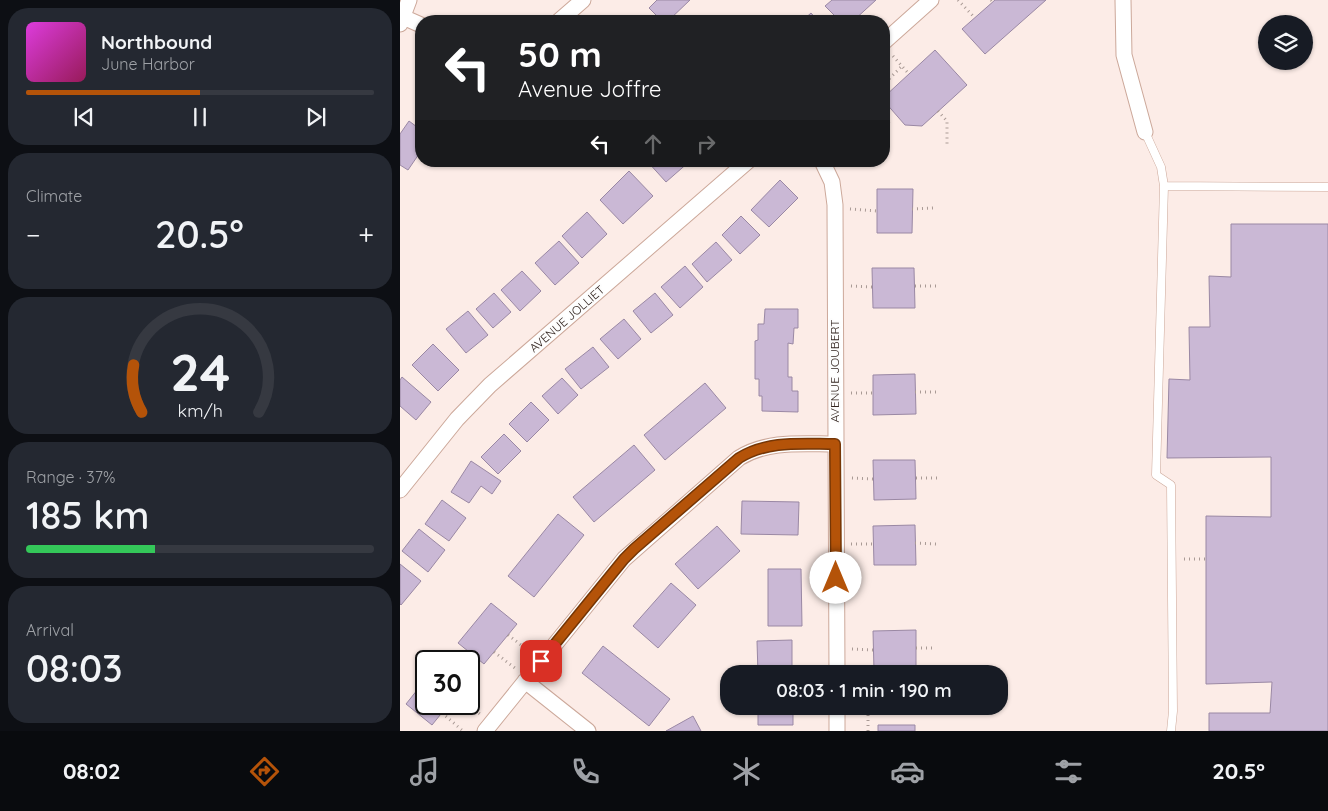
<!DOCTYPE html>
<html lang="en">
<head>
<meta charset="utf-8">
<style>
	body { margin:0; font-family:Quicksand,sans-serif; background:#242831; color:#f1f3f6; height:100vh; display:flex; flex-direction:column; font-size:19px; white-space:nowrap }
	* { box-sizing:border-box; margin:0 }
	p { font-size:16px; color:#9ea1a6 }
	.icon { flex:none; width:28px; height:28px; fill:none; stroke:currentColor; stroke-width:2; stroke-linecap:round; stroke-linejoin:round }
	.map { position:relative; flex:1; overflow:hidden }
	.sheet { display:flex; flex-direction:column; gap:8px; padding:8px; background:#0d0f14; width:400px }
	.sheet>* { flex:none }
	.top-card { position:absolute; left:15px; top:15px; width:475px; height:152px; border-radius:20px; box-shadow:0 1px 4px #0004; background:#202124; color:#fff; overflow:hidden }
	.buttons { position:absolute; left:858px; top:15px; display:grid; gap:10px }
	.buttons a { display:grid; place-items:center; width:55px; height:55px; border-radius:50%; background:#171b24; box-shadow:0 1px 4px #0004; font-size:25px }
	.speed { position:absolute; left:15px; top:650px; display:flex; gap:10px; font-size:25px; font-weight:700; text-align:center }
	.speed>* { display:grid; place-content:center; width:65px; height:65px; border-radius:50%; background:#171b24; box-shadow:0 1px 4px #0004; line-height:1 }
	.speed .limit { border:2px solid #111; border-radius:8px; background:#fff; color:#111 }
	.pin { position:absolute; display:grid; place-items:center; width:42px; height:42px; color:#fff; margin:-21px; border-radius:10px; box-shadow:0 2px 8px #0006 }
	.me { position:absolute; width:55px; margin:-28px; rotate:0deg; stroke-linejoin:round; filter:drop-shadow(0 0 4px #0008) }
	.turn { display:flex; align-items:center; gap:18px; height:105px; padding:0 20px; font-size:22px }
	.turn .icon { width:65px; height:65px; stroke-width:2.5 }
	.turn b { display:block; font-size:35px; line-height:42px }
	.lanes { display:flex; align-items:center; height:48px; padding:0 20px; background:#0003; justify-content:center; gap:25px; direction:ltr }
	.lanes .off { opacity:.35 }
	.big { font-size:38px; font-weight:600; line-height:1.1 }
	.sheet .card { flex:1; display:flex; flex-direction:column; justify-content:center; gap:8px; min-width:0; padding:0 18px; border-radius:20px; background:#242831 }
	.sheet .dial { align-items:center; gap:0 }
	.dial svg { height:130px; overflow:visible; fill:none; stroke:#363941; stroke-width:7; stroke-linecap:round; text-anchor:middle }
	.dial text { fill:#f1f3f6; stroke:none }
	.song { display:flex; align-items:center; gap:15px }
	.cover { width:60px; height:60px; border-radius:8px; background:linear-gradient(135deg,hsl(300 70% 55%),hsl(330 70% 35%)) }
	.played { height:5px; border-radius:2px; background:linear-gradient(90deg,#b45309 50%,#363941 50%) }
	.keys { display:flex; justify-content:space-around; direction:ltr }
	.heat { display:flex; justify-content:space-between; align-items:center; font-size:28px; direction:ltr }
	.charge { height:8px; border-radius:4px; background:linear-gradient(90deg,#34c759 37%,#363941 0) }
	.trip { position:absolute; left:320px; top:665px; width:288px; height:50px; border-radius:20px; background:#171b24; box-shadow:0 1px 4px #0004; font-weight:600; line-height:50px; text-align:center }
	.tab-bar { display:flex; height:80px; justify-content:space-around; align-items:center; background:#090b0e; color:#9ea1a6 }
	.tab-bar .icon { width:35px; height:35px }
	.tab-bar .on { color:#b45309 }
	.tab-bar b { font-size:22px; color:#f1f3f6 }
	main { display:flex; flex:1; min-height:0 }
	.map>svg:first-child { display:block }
	.building { fill:#cab8d5; stroke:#9a88a4 }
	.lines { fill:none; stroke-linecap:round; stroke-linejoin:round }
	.lane-casing { stroke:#cca89a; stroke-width:9 }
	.street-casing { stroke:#cca89a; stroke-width:17 }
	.path { stroke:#a99a95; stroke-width:3; stroke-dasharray:1 4; stroke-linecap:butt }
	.lane { stroke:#fff; stroke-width:8 }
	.street { stroke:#fff; stroke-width:15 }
	.route-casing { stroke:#753606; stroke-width:12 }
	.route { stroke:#b45309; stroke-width:9 }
	.labels { text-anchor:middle; stroke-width:4; stroke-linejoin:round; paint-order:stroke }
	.street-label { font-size:12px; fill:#32241f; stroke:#fdfdfd }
</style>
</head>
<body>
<main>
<section class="sheet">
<div class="card">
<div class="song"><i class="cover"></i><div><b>Northbound</b><p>June Harbor</p></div></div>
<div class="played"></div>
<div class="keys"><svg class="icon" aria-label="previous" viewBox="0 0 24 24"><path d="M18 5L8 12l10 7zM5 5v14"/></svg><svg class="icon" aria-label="pause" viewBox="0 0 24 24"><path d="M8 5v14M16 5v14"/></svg><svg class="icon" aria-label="next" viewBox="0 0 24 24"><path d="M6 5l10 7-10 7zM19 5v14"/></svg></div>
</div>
<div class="card"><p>Climate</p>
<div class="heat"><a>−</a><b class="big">20.5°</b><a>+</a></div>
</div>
<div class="card dial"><svg viewBox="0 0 100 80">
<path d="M14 69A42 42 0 1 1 86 69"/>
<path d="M14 69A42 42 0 0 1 9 40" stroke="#b45309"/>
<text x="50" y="56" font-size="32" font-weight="700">24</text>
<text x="50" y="72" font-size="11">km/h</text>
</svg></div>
<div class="card"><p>Range · 37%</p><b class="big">185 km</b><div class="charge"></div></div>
<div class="card"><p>Arrival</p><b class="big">08:03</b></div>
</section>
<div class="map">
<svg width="928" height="731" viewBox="0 0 928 731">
	<rect width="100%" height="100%" fill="#fcece7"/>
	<path class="building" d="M257 0H290L268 21H262L249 8Z
		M432 0H476L453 21H440L425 6Z
		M595 0H646L585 54 562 29Z
		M411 13 418 21H402Z
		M535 50 567 85 522 126 505 125 484 101V97Z
		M9 121 21 130V151L8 170 0 165V134Z
		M247 161H290L266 182Z
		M229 171 253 196 223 224 200 200Z
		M380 180 398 198 369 227 351 210Z
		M477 189H513L512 233H477Z
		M187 212 207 234 182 258 162 236Z
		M341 216 360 235 340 254 322 235Z
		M831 224H928V731H809V713H870L872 682 806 684V516L871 517V457L767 458 769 379 790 380 789 327H810L809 276 831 277Z
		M159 241 179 263 155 285 135 263Z
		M316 242 332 260 307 282 292 264Z
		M285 266 303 287 280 308 261 287Z
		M472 268H514L515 308H473Z
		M122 271 141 291 120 311 101 290Z
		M94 293 111 312 93 328 76 309Z
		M255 293 273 315 251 333 233 311Z
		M365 309H398V328H394L393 344 388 343V377H392V391H398V412L362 411V396H359V379H355V341L358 340V324H364Z
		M68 311 88 335 66 353 46 329Z
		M224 319 241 339 218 359 200 339Z
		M33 344 59 370 38 391 12 365Z
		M193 347 209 367 181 389 165 369Z
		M515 374 516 414 473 415V375Z
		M2 377 31 402 16 420 0 406V380Z
		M162 378 178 395 158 414 142 396Z
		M305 383 326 408 265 460 244 435Z
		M131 402 149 420 127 442 109 424Z
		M104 434 121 451 98 474 81 457Z
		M234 445 255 470 194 522 173 497Z
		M473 460H515L516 499 474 500Z
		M71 461 101 481 92 494 81 486 69 503 51 492Z
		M42 500 66 518 49 541 25 524Z
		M342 501 399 502 398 535 341 534Z
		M158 514 184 535 134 597 108 576Z
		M515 525 516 565H474L473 526Z
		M317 526 340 551 298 589 275 564Z
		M19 529 45 550 28 572 2 551Z
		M0 564 21 581 1 605 0 604Z
		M368 569H401L402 626H368Z
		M271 583 296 605 258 648 233 626Z
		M91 603 117 624 84 664 58 643Z
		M516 630V670L474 671 473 631Z
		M392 640V674H358L357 641Z
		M203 646 270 699 249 726 182 673Z
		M26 679V704H49L32 725 6 704Z
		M358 706H393V725H358Z
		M293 716 301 731H266Z
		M478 725H515V731H478Z"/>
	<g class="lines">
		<g class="lane-casing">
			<path id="lane" d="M745 132 761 167 764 186 756 475 771 485 773 711 771 731
				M764 186 928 187"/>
		</g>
		<g class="street-casing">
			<path id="street" d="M723 0 724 55 745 132
				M3 17 21 25
				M159 21 183 0
				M0 24 9 0
				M484 42 531 0
				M422 161 432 182 435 205 437 674
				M0 490 57 419 90 385 348 161
				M125 681 188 731
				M437 706V731
				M85 731 224 559 339 458C368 440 402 444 435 444"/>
		</g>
		<path class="path" d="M558 0 575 18
			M591 0 593 2
			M493 56 509 74
			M484 87 487 81 502 66
			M538 111 547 121V144
			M484 114 489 120 486 142
			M450 209 477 211
			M512 209 533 208
			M451 286 472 287
			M515 286H538
			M515 392H537
			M451 393H473
			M452 478 473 479
			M516 478H537
			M515 543 537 544
			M451 544H473
			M784 559H806
			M108 635 129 651
			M516 648H536
			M452 649 474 650
			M94 652 115 668
			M67 704 80 714
			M42 713 63 731
			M468 731V710"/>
		<use href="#lane" class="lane"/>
		<use href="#street" class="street"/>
	</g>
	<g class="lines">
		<g class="route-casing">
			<path id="route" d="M141 661 224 559 234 549 339 458C368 440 402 444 435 444L436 578"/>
		</g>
		<use href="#route" class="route"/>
	</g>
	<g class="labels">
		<g class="street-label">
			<text transform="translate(167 319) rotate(-41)" y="4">AVENUE JOLLIET</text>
			<text transform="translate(435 371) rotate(-90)" y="4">AVENUE JOUBERT</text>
		</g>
	</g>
</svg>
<div class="buttons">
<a><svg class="icon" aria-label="layers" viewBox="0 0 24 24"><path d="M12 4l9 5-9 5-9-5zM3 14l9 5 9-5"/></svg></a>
</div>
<div class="speed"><div class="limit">30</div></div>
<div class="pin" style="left:141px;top:661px;background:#d93025"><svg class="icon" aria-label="arrive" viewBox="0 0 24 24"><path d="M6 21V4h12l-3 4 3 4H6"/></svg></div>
<svg class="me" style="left:436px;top:578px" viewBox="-20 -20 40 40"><circle r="19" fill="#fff"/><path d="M0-13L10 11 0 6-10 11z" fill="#b45309"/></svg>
<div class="trip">08:03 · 1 min · 190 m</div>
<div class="top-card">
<div class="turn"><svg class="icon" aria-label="left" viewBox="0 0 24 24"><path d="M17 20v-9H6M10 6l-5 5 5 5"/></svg><div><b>50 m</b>Avenue Joffre</div></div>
<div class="lanes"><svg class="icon" aria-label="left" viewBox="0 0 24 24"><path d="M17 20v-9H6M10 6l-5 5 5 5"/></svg><svg class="icon off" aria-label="ahead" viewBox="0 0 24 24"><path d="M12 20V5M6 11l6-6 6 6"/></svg><svg class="icon off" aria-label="right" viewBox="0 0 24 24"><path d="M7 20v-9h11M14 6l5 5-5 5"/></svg></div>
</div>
</div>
</main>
<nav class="tab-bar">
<b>08:02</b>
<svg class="icon on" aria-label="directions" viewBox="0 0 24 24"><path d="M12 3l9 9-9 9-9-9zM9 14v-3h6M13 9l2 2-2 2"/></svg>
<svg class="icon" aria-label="music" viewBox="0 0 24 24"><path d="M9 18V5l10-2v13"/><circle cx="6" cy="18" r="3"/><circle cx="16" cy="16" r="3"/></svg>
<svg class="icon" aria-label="phone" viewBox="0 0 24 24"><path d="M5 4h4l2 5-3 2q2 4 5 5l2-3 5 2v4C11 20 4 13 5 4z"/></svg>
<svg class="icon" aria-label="climate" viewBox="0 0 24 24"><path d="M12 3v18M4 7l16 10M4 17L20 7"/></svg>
<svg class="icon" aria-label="car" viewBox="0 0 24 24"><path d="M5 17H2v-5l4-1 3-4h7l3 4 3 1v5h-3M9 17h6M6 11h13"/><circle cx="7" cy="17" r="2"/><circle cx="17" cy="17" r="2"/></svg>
<svg class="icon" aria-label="filters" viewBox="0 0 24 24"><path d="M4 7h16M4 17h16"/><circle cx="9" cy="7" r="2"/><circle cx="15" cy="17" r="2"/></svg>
<b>20.5°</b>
</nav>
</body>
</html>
